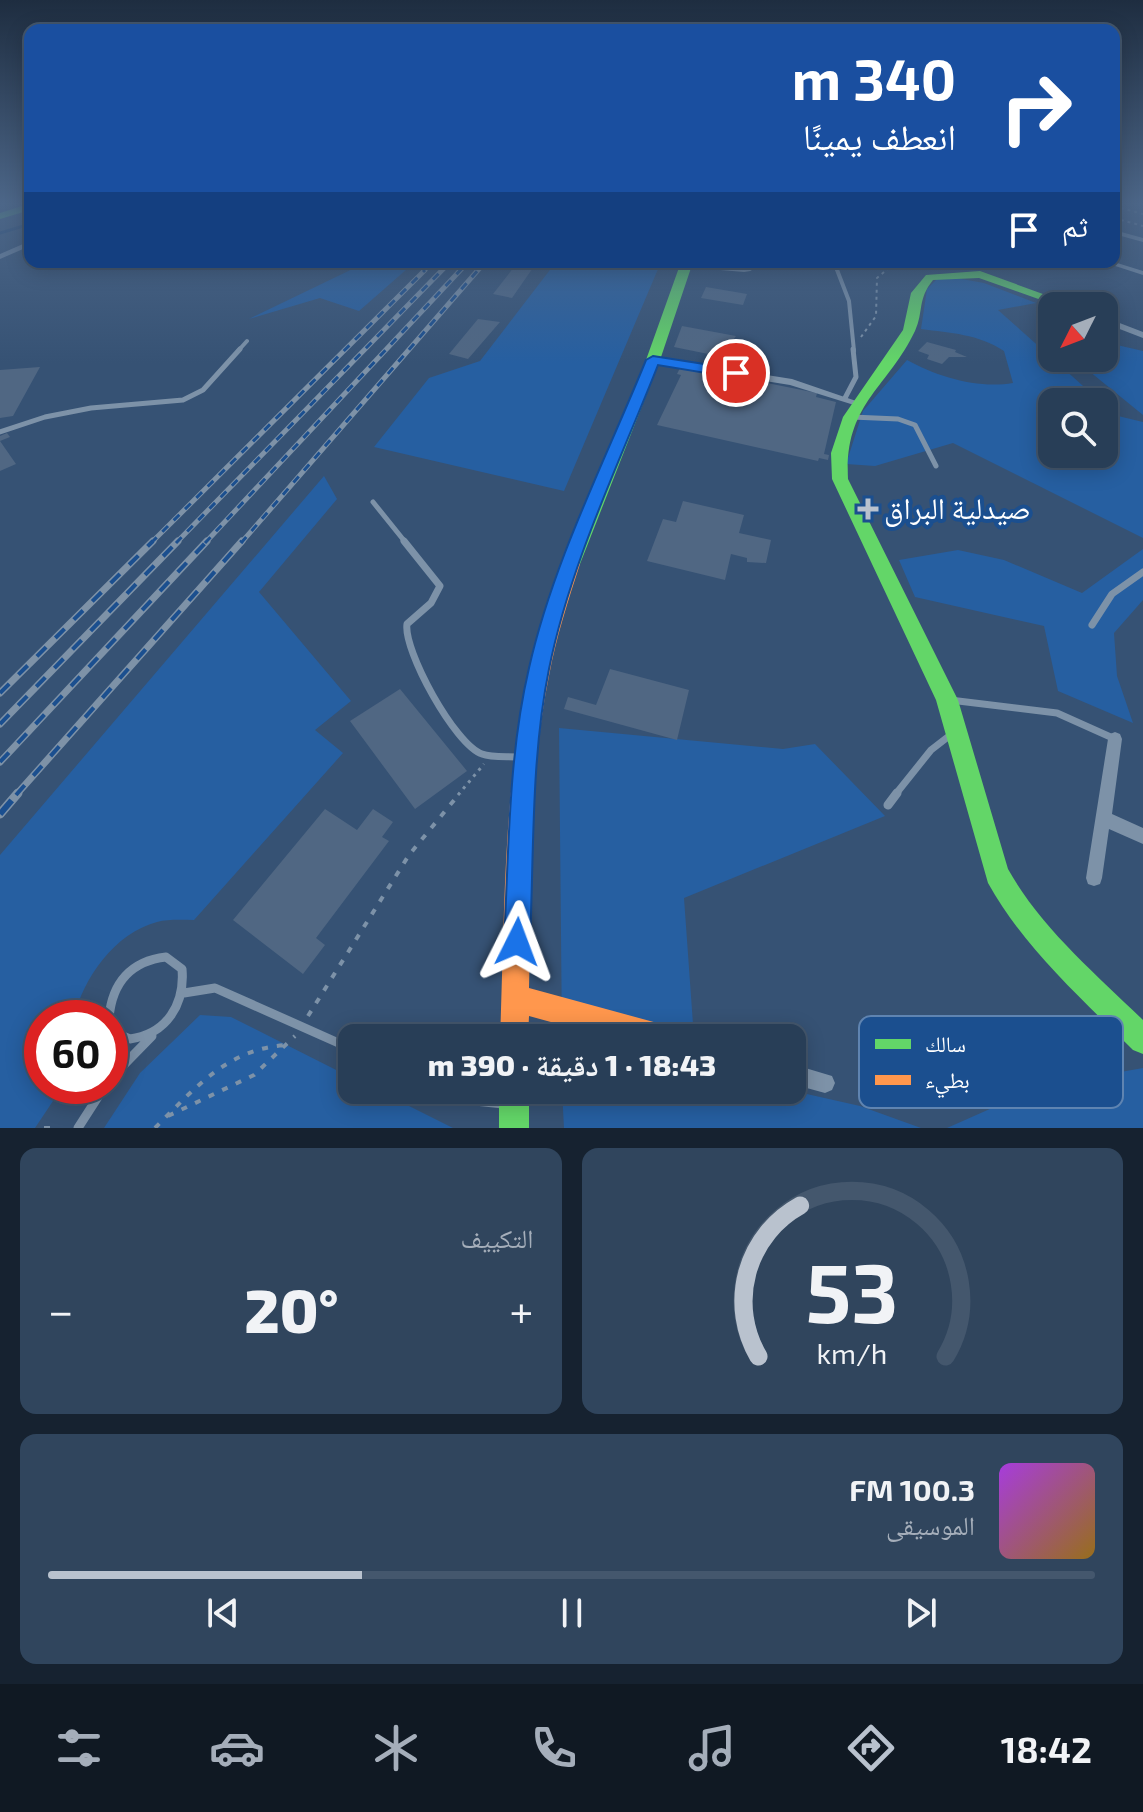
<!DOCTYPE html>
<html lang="ar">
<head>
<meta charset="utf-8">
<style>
	body { margin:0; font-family:"Exo 2","Noto Naskh Arabic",sans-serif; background:#30455d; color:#f1f3f6; direction:rtl; height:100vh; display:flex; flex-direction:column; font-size:30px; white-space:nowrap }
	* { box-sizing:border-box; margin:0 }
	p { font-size:26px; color:#a5aeba }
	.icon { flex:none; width:44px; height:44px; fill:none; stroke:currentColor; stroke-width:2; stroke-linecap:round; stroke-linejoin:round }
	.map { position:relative; height:1128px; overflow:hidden; direction:ltr }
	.drawer { display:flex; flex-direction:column; gap:20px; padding:20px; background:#162230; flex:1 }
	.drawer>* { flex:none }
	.banner { position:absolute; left:24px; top:24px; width:1096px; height:244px; border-radius:16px; box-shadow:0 4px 20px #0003,0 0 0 2px #44576d; direction:rtl; background:#1a4fa0; color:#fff; overflow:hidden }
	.needle { width:52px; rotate:228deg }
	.buttons { position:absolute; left:1038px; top:292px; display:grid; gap:16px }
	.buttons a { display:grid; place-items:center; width:80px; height:80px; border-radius:16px; background:#283e57; box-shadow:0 4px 20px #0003,0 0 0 2px #44576d; font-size:40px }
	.speed { position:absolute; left:24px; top:1000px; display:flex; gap:16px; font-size:40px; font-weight:700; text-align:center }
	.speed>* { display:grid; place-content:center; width:104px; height:104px; border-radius:50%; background:#283e57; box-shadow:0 4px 20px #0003,0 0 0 2px #44576d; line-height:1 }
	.speed .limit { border:12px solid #d22; background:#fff; color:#111 }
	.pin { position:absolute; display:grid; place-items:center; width:68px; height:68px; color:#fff; margin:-34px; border:4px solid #fff; border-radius:50%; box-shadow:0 2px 8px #0007 }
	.me { position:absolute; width:88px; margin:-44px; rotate:3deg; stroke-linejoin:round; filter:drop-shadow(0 0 6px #0008) }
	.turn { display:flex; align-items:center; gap:28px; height:168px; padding:0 32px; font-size:36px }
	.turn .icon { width:104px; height:104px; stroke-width:2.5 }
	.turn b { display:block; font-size:56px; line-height:68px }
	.then { display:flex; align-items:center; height:76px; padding:0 32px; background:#0003; gap:16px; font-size:30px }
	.big { font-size:60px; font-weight:800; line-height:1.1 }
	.drawer .widget { flex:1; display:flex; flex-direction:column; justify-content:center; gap:12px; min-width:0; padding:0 28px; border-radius:16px; background:#30455d }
	.drawer .dial { align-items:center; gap:0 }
	.dial svg { height:208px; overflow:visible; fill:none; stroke:#44576d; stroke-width:7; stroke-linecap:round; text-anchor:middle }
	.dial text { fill:#f1f3f6; stroke:none }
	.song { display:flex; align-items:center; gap:24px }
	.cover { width:96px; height:96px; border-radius:12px; background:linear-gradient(135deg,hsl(280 70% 55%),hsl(40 70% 35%)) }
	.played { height:8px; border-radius:4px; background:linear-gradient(90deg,#b9c2ce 30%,#44576d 30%) }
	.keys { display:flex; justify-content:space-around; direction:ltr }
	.heat { display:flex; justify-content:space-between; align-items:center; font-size:44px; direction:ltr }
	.drawer .tiles { flex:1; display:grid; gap:20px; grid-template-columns:1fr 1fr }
	.widget:last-child { grid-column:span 2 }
	.trip { position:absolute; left:338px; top:1024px; width:468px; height:80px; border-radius:16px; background:#283e57; box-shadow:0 4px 20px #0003,0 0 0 2px #44576d; font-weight:800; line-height:80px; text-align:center; direction:rtl }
	.menu { display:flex; height:128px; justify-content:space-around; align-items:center; background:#101923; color:#a5aeba }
	.menu .icon { width:56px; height:56px }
	.menu .current { color:#b9c2ce }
	.menu b { font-size:36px; color:#f1f3f6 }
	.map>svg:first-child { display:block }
	.green { fill:#265fa1 }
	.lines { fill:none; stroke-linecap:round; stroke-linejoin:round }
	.stream { stroke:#153c6e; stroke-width:3 }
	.building { fill:#506783 }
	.path-far2 { stroke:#7d92a8; stroke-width:2; stroke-dasharray:3 4; stroke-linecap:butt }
	.path-far1 { stroke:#7d92a8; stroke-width:3; stroke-dasharray:3 5; stroke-linecap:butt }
	.path { stroke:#7d92a8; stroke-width:4; stroke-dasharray:6 9; stroke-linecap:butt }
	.lane-far3 { stroke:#7d92a8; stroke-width:4 }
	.lane-far2 { stroke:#7d92a8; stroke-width:5 }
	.lane-far1 { stroke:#7d92a8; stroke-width:7 }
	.lane { stroke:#7d92a8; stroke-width:9 }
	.street { fill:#7d92a8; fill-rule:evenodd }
	.fast { fill:#63d668; fill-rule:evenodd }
	.slow { fill:#ff974d; fill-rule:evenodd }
	.rail-far2-casing { stroke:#7e92a7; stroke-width:5 }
	.rail-far1-casing { stroke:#7e92a7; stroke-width:7 }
	.rail-casing { stroke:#7e92a7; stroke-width:9 }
	.rail-far2 { stroke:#1b4f8f; stroke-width:3; stroke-dasharray:8; stroke-linecap:butt }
	.rail-far1 { stroke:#1b4f8f; stroke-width:4; stroke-dasharray:13; stroke-linecap:butt }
	.rail { stroke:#1b4f8f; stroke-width:6; stroke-dasharray:18; stroke-linecap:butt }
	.route { fill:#1a73e8; stroke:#114b97; stroke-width:2 }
	.poi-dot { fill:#b9c2ce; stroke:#1b4f8f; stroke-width:3 }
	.labels { text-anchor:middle; stroke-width:8; stroke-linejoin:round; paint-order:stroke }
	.poi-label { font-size:30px; fill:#fff; stroke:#1b4f8f; text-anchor:start }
	.key { fill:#1b4f8f; stroke:#5f84b1; stroke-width:2 }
	.key-label { font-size:22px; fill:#fff }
</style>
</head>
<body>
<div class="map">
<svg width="1143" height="1128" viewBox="0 0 1143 1128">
	<rect width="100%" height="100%" fill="#365274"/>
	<path class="green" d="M367 262H415L359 311 320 298 249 319Z
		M556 262H661L564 491 374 447 429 378 480 361Z
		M956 278 984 283 1036 303 998 310 1101 402H1052V454H1104V405L1118 416 1143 422V538L953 443 875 466 846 464 863 411 907 360C938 377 978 389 1013 383L1004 351C978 334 951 333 921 329L927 289 937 279Z
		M1104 342 1143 351V415L1073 358H1104Z
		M324 476 337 499 259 592 351 701 315 730 343 753 194 920C182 920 168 919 157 922 115 933 83 978 74 1018H42V1086H63L35 1128H0V855Z
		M1143 549V600L1114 633 1117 676 1133 723 1058 691 1044 626 915 597 899 560 958 550 1004 560 1082 593Z
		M559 728 783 749 815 744 885 816 684 898 694 1038H562Z
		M200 1015 231 1017 352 1078V1090H377L453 1128H104L140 1073Z
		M1143 1068V1128H947L1042 1086Z
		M562 1090H789L860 1106 921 1128H564Z"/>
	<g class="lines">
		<path class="stream" d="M0 233 30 224"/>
	</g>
	<path class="building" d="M518 262H537L512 298 493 294Z
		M706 287 747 294 743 305 701 298Z
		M478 319 500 322 468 359 449 354Z
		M682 326 736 336 731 343H719L718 356 674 347Z
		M927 342 956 350 955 352 967 357H949L942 364 927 359 929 355 918 351Z
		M681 366 817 393 816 397 836 402 824 454 829 455 828 460 819 458 818 461 657 425 681 375 677 374Z
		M40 367 13 416 0 418V370Z
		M7 433 10 437 0 441 16 464 0 471V436Z
		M683 501 744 515 739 533 771 540 766 563 747 562V558L731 554 725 580 647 561 663 519 676 522Z
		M610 669 689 690 677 740 564 709 568 697 596 705Z
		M400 689 467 771 415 809 350 721Z
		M325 809 357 830 373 809 393 822 382 837 389 841 316 938 325 945 303 974 233 920Z"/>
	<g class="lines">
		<path class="path-far2" d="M1114 206 1143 214
			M1114 218 1143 226
			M1076 262 1083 263
			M861 337 876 316 877 278 896 262"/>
		<path class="path-far1" d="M458 795 484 764"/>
		<path class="path" d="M308 1016 409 855 460 793
			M168 1116 254 1075 295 1036
			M44 1128H50
			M155 1128C195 1088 229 1047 289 1045"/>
		<path class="lane-far3" d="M834 262 849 301 854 351
			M686 265 744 270 750 269 753 262
			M238 351 247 341"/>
		<path class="lane-far2" d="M845 398 856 377 853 349
			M852 417 898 419 915 425 936 466
			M0 432 45 417 91 408 183 400 203 390 240 349
			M373 502 406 543"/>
		<path class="lane-far1" d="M404 541 440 586 431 603 407 624C403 650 455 745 482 754 492 758 508 756 519 757
			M1092 625 1112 594 1143 572
			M950 700 1057 713 1115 739
			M895 795 931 750 953 733"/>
		<path class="lane" d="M888 805 897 793
			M184 993 215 988 352 1049
			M109 1018C112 983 131 961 166 957L182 969C185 1004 167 1034 130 1039L119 1034 110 1022
			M110 1073 112 1028
			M110 1079 152 1036
			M438 1090 475 1101 503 1104
			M78 1128 105 1086"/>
		<path class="street" d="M1114 230 1143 238V242L1114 234Z
			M30 241V246L0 259V254Z
			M1103 262H1114L1143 271V275Z
			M1104 317 1143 332V338L1104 323Z
			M653 357 792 379 862 403 860 405H854L790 385 650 362 649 360Z
			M1115 732 1120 734 1122 739 1112 814 1143 828V844L1109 829 1102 878 1100 884 1094 886 1088 884 1086 878 1108 739 1110 734Z
			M792 1064 832 1076 835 1083 832 1090 825 1093 792 1084Z"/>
		<path class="fast" d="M25 205H30V210L0 219V213Z
			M681 262H693L660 360 580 564 577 569H565L562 564 646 360Z
			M980 271 1076 306H1058L979 278 933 280C917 300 924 311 915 331 887 389 844 404 848 479L958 700 1008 869C1041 928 1095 973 1143 1020V1054L1133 1050C1081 998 1024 948 988 883L936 700 832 479 831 453 843 417 903 330 911 293 926 275Z
			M499 1090H529V1128H499Z"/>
		<path class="slow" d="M571 557 580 564C568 601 556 638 549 676 528 778 532 885 529 988L661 1024 671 1028 675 1038H609L529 1016 528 1038H500C506 890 501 735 552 593 556 581 558 561 571 557Z"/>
		<g class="rail-far2-casing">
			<path id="rail-far2" d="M151 543 425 270
				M176 543 450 262
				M205 543 468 262
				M241 543 485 262"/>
		</g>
		<g class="rail-far1-casing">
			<path id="rail-far1" d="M0 693 153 541
				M0 724 178 541
				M0 762 207 541
				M16 795 242 541"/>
		</g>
		<g class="rail-casing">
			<path id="rail" d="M0 814 18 793"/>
		</g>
		<use href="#rail-far2" class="rail-far2"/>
		<use href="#rail-far1" class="rail-far1"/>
		<use href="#rail" class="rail"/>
	</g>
	<linearGradient id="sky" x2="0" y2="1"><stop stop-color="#1e2d40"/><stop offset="0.56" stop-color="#4c6688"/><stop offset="1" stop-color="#4c6688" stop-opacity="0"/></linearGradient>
	<rect width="1143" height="363" fill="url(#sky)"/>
	<path class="route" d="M653 356 736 369 743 373 736 378 658 365C619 464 570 564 549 669 531 758 534 851 530 942L526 951 517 955 508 951 504 942C509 851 508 757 529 668 553 562 605 461 646 360Z"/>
	<path class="poi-dot" d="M864 497h8v8h8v8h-8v8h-8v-8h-8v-8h8z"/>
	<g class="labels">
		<g class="poi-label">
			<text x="884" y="519">صيدلية البراق</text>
		</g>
	</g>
	<rect x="859" y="1016" width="264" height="92" rx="12" class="key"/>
	<rect x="875" y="1039" width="36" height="10" fill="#63d668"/>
	<rect x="875" y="1075" width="36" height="10" fill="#ff974d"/>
	<g class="key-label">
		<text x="925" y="1052">سالك</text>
		<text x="925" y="1088">بطيء</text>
	</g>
</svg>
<div class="buttons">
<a><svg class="needle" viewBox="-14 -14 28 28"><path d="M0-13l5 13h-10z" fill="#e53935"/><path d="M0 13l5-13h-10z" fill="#a5aeba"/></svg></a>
<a><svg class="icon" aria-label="search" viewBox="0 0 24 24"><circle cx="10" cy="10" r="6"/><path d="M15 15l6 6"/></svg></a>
</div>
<div class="speed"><div class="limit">60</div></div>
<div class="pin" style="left:736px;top:373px;background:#d93025"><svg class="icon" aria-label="arrive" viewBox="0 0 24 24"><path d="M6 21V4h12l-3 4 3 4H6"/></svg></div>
<svg class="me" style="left:517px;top:942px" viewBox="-20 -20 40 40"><path d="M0-17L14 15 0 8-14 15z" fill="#1a73e8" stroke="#fff" stroke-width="4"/></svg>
<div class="trip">18:43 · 1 دقيقة · 390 m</div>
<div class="banner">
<div class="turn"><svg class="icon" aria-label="right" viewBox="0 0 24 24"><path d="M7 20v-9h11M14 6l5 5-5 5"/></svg><div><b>340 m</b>انعطف يمينًا</div></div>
<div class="then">ثم<svg class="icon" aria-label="arrive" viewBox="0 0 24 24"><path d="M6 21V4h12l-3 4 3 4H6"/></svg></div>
</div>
</div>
<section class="drawer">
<div class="tiles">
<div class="widget dial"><svg viewBox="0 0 100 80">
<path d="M14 69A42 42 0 1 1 86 69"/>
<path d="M14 69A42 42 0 0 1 30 11" stroke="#b9c2ce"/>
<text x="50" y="56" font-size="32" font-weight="700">53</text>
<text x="50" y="72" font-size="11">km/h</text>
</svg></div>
<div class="widget"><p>التكييف</p>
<div class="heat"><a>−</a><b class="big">20°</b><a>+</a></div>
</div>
<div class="widget">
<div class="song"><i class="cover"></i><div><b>100.3 FM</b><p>الموسيقى</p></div></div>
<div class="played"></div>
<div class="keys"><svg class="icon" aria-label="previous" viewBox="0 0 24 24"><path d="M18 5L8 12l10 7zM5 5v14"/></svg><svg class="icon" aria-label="pause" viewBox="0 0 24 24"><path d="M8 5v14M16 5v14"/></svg><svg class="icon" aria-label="next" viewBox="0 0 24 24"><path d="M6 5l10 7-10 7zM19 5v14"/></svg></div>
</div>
</div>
</section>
<nav class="menu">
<b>18:42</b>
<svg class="icon current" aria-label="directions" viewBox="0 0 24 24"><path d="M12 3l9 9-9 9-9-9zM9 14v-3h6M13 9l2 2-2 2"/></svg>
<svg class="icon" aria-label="music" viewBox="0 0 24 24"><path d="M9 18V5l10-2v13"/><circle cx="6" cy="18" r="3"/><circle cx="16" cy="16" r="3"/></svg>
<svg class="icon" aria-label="phone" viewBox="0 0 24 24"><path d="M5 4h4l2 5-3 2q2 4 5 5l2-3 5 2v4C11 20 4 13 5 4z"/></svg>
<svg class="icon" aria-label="climate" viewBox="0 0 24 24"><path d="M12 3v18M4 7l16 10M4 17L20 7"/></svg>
<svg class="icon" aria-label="car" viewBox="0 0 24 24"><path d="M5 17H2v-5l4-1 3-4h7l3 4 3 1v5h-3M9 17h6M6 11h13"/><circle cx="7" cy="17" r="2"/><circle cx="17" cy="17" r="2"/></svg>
<svg class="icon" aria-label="filters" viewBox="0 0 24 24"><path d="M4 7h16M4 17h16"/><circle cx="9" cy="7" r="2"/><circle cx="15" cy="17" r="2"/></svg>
</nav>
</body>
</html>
